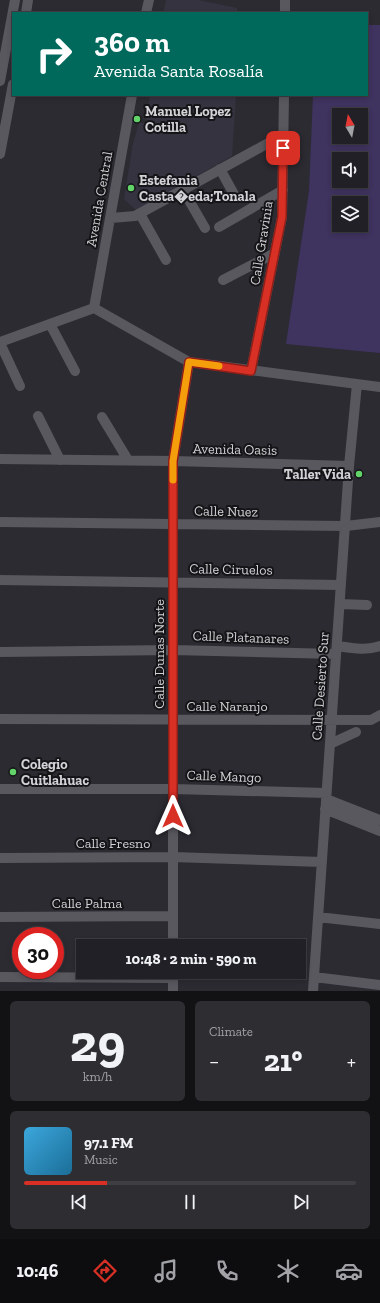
<!DOCTYPE html>
<html lang="en">
<head>
<meta charset="utf-8">
<style>
	body { margin:0; font-family:"Zilla Slab",serif; background:#2d2d32; color:#f1f3f6; height:100vh; display:flex; flex-direction:column; font-size:15px; white-space:nowrap }
	* { box-sizing:border-box; margin:0 }
	p { font-size:13px; color:#a2a3a7 }
	.icon { flex:none; width:22px; height:22px; fill:none; stroke:currentColor; stroke-width:2; stroke-linecap:round; stroke-linejoin:round }
	.map { position:relative; height:991px; overflow:hidden }
	.details { display:flex; flex-direction:column; gap:10px; padding:10px; background:#121215; flex:1 }
	.details>* { flex:none }
	.guide { position:absolute; left:12px; top:12px; width:356px; height:84px; border-radius:0px; box-shadow:0 2px 6px #0003,0 0 0 1px #3e3e43; background:#00695c; color:#fff; overflow:hidden }
	.needle { width:26px; rotate:350deg }
	.tools { position:absolute; left:332px; top:108px; display:grid; gap:8px }
	.tools a { display:grid; place-items:center; width:36px; height:36px; border-radius:0px; background:#212026; box-shadow:0 2px 6px #0003,0 0 0 1px #3e3e43; font-size:20px }
	.speed { position:absolute; left:12px; top:927px; display:flex; gap:8px; font-size:20px; font-weight:700; text-align:center }
	.speed>* { display:grid; place-content:center; width:52px; height:52px; border-radius:50%; background:#212026; box-shadow:0 2px 6px #0003,0 0 0 1px #3e3e43; line-height:1 }
	.speed .limit { border:6px solid #d22; background:#fff; color:#111 }
	.pin { position:absolute; display:grid; place-items:center; width:34px; height:34px; color:#fff; margin:-17px; border-radius:8px; box-shadow:0 2px 6px #0006 }
	.me { position:absolute; width:44px; margin:-22px; rotate:0deg; stroke-linejoin:round; filter:drop-shadow(0 0 3px #0008) }
	.turn { display:flex; align-items:center; gap:14px; height:84px; padding:0 16px; font-size:18px }
	.turn .icon { width:52px; height:52px; stroke-width:2.5 }
	.turn b { display:block; font-size:28px; line-height:34px }
	.big { font-size:30px; font-weight:700; line-height:1.1 }
	.details .tile { flex:1; display:flex; flex-direction:column; justify-content:center; gap:6px; min-width:0; padding:0 14px; border-radius:6px; background:#2d2d32 }
	.details .dial { align-items:center; gap:0 }
	.dial b { font-size:52px; line-height:1 }
	.song { display:flex; align-items:center; gap:12px }
	.cover { width:48px; height:48px; border-radius:6px; background:linear-gradient(135deg,hsl(200 70% 55%),hsl(200 70% 35%)) }
	.played { height:4px; border-radius:2px; background:linear-gradient(90deg,#d93025 25%,#3e3e43 25%) }
	.keys { display:flex; justify-content:space-around; direction:ltr }
	.heat { display:flex; justify-content:space-between; align-items:center; font-size:22px; direction:ltr }
	.details .tiles { flex:1; display:grid; gap:10px; grid-template-columns:1fr 1fr }
	.tile:last-child { grid-column:span 2 }
	.trip { position:absolute; left:76px; top:939px; width:230px; height:40px; border-radius:0px; background:#212026; box-shadow:0 2px 6px #0003,0 0 0 1px #3e3e43; font-weight:700; line-height:40px; text-align:center }
	.tab-bar { display:flex; height:64px; justify-content:space-around; align-items:center; background:#0d0d0f; color:#a2a3a7 }
	.tab-bar .icon { width:28px; height:28px }
	.tab-bar .active { color:#d93025 }
	.tab-bar b { font-size:18px; color:#f1f3f6 }
	.map>svg:first-child { display:block }
	.built { fill:#363340 }
	.green { fill:#3f335f; fill-rule:evenodd }
	.lines { fill:none; stroke-linecap:round; stroke-linejoin:round }
	.minor { stroke:#59585f; stroke-width:10 }
	.route-casing { stroke:#8d1f18; stroke-width:10 }
	.route { stroke:#d93025; stroke-width:7 }
	.slow { stroke:#f59e0b; stroke-width:7 }
	.poi-dot { fill:#62d469; stroke:#151417; stroke-width:1.5 }
	.labels { text-anchor:middle; stroke-width:4; stroke-linejoin:round; paint-order:stroke }
	.poi-label { font-size:14px; font-weight:bold; fill:#d3d2d6; stroke:#151417; text-anchor:start }
	.street-label { font-size:14px; fill:#d3d2d6; stroke:#151417 }
</style>
</head>
<body>
<div class="map">
<svg width="380" height="991" viewBox="0 0 380 991">
	<rect width="100%" height="100%" fill="#2c2b32"/>
	<path class="built" d="M166 0H198L237 8V13H163Z
		M150 95H236L232 156 136 210 124 199 133 144 139 123H146Z"/>
	<path class="green" d="M367 25H380V353L286 344 309 191 313 95H367ZM339 115H361V137H339ZM339 159H361V181H339ZM339 203H361V225H339Z"/>
	<g class="lines">
		<path class="minor" d="M26 13 28 0
			M146 13 149 0
			M285 13V0
			M0 81 15 0
			M0 154 13 84
			M220 169 236 198
			M183 190 205 228
			M140 214 166 260
			M111 218 135 216 283 135
			M219 227 283 190
			M223 280 275 253
			M94 308 132 95
			M50 324 75 371
			M0 342 94 308 189 362 380 387
			M0 343 20 386
			M251 371 282 217 284 95
			M38 416 60 460
			M102 417 128 460
			M0 459 173 461 349 466
			M0 522 346 526 380 522
			M0 580 341 585
			M340 604 367 605
			M337 646C351 648 367 651 380 646
			M0 652 173 650 336 654
			M0 719 371 720 380 715
			M330 744 356 732
			M0 789H173L326 793
			M326 799 380 820
			M325 809 380 831
			M0 858 173 857 322 862
			M0 917 173 916
			M318 917 380 924
			M173 946V461L189 362
			M173 972V991
			M0 977 173 978
			M314 977 380 985
			M313 991 349 466 357 384"/>
	</g>
	<g class="lines">
		<g class="route-casing">
			<path id="route" d="M173 816V461L189 362 251 371 282 217 283 148"/>
		</g>
		<use href="#route" class="route"/>
		<path class="slow" d="M173 480V461L189 362 219 366"/>
	</g>
	<g class="poi-dot">
		<circle cx="137" cy="119" r="4"/>
		<circle cx="131" cy="188" r="4"/>
		<circle cx="359" cy="474" r="4"/>
		<circle cx="13" cy="772" r="4"/>
	</g>
	<g class="labels">
		<g class="poi-label">
			<text x="145" y="116">Manuel Lopez<tspan x="145" dy="16">Cotilla</tspan></text>
			<text x="139" y="185">Estefania<tspan x="139" dy="16">Casta�eda;Tonala</tspan></text>
			<text x="351" y="479" text-anchor="end">Taller Vida</text>
			<text x="21" y="769">Colegio<tspan x="21" dy="16">Cuitlahuac</tspan></text>
		</g>
		<g class="street-label">
			<text transform="translate(99 199) rotate(-80)" y="5">Avenida Central</text>
			<text transform="translate(261 243) rotate(-81)" y="5">Calle Gravinia</text>
			<text transform="translate(235 449) rotate(1)" y="5">Avenida Oasis</text>
			<text transform="translate(226 511) rotate(1)" y="5">Calle Nuez</text>
			<text transform="translate(231 569) rotate(1)" y="5">Calle Ciruelos</text>
			<text transform="translate(241 637) rotate(2)" y="5">Calle Platanares</text>
			<text transform="translate(159 654) rotate(-90)" y="5">Calle Dunas Norte</text>
			<text transform="translate(320 686) rotate(-86)" y="5">Calle Desierto Sur</text>
			<text x="227" y="711">Calle Naranjo</text>
			<text transform="translate(224 776) rotate(2)" y="5">Calle Mango</text>
			<text x="113" y="848">Calle Fresno</text>
			<text x="87" y="908">Calle Palma</text>
		</g>
	</g>
</svg>
<div class="tools">
<a><svg class="needle" viewBox="-14 -14 28 28"><path d="M0-13l5 13h-10z" fill="#e53935"/><path d="M0 13l5-13h-10z" fill="#a2a3a7"/></svg></a>
<a><svg class="icon" aria-label="sound" viewBox="0 0 24 24"><path d="M4 9h4l5-4v14l-5-4H4zM17 9q2 3 0 6"/></svg></a>
<a><svg class="icon" aria-label="layers" viewBox="0 0 24 24"><path d="M12 4l9 5-9 5-9-5zM3 14l9 5 9-5"/></svg></a>
</div>
<div class="speed"><div class="limit">30</div></div>
<div class="pin" style="left:283px;top:148px;background:#d93025"><svg class="icon" aria-label="arrive" viewBox="0 0 24 24"><path d="M6 21V4h12l-3 4 3 4H6"/></svg></div>
<svg class="me" style="left:173px;top:816px" viewBox="-20 -20 40 40"><path d="M0-17L14 15 0 8-14 15z" fill="#d93025" stroke="#fff" stroke-width="4"/></svg>
<div class="trip">10:48 · 2 min · 590 m</div>
<div class="guide">
<div class="turn"><svg class="icon" aria-label="right" viewBox="0 0 24 24"><path d="M7 20v-9h11M14 6l5 5-5 5"/></svg><div><b>360 m</b>Avenida Santa Rosalía</div></div>
</div>
</div>
<section class="details">
<div class="tiles">
<div class="tile dial"><b>29</b><p>km/h</p></div>
<div class="tile"><p>Climate</p>
<div class="heat"><a>−</a><b class="big">21°</b><a>+</a></div>
</div>
<div class="tile">
<div class="song"><i class="cover"></i><div><b>97.1 FM</b><p>Music</p></div></div>
<div class="played"></div>
<div class="keys"><svg class="icon" aria-label="previous" viewBox="0 0 24 24"><path d="M18 5L8 12l10 7zM5 5v14"/></svg><svg class="icon" aria-label="pause" viewBox="0 0 24 24"><path d="M8 5v14M16 5v14"/></svg><svg class="icon" aria-label="next" viewBox="0 0 24 24"><path d="M6 5l10 7-10 7zM19 5v14"/></svg></div>
</div>
</div>
</section>
<nav class="tab-bar">
<b>10:46</b>
<svg class="icon active" aria-label="directions" viewBox="0 0 24 24"><path d="M12 3l9 9-9 9-9-9zM9 14v-3h6M13 9l2 2-2 2"/></svg>
<svg class="icon" aria-label="music" viewBox="0 0 24 24"><path d="M9 18V5l10-2v13"/><circle cx="6" cy="18" r="3"/><circle cx="16" cy="16" r="3"/></svg>
<svg class="icon" aria-label="phone" viewBox="0 0 24 24"><path d="M5 4h4l2 5-3 2q2 4 5 5l2-3 5 2v4C11 20 4 13 5 4z"/></svg>
<svg class="icon" aria-label="climate" viewBox="0 0 24 24"><path d="M12 3v18M4 7l16 10M4 17L20 7"/></svg>
<svg class="icon" aria-label="car" viewBox="0 0 24 24"><path d="M5 17H2v-5l4-1 3-4h7l3 4 3 1v5h-3M9 17h6M6 11h13"/><circle cx="7" cy="17" r="2"/><circle cx="17" cy="17" r="2"/></svg>
</nav>
</body>
</html>
